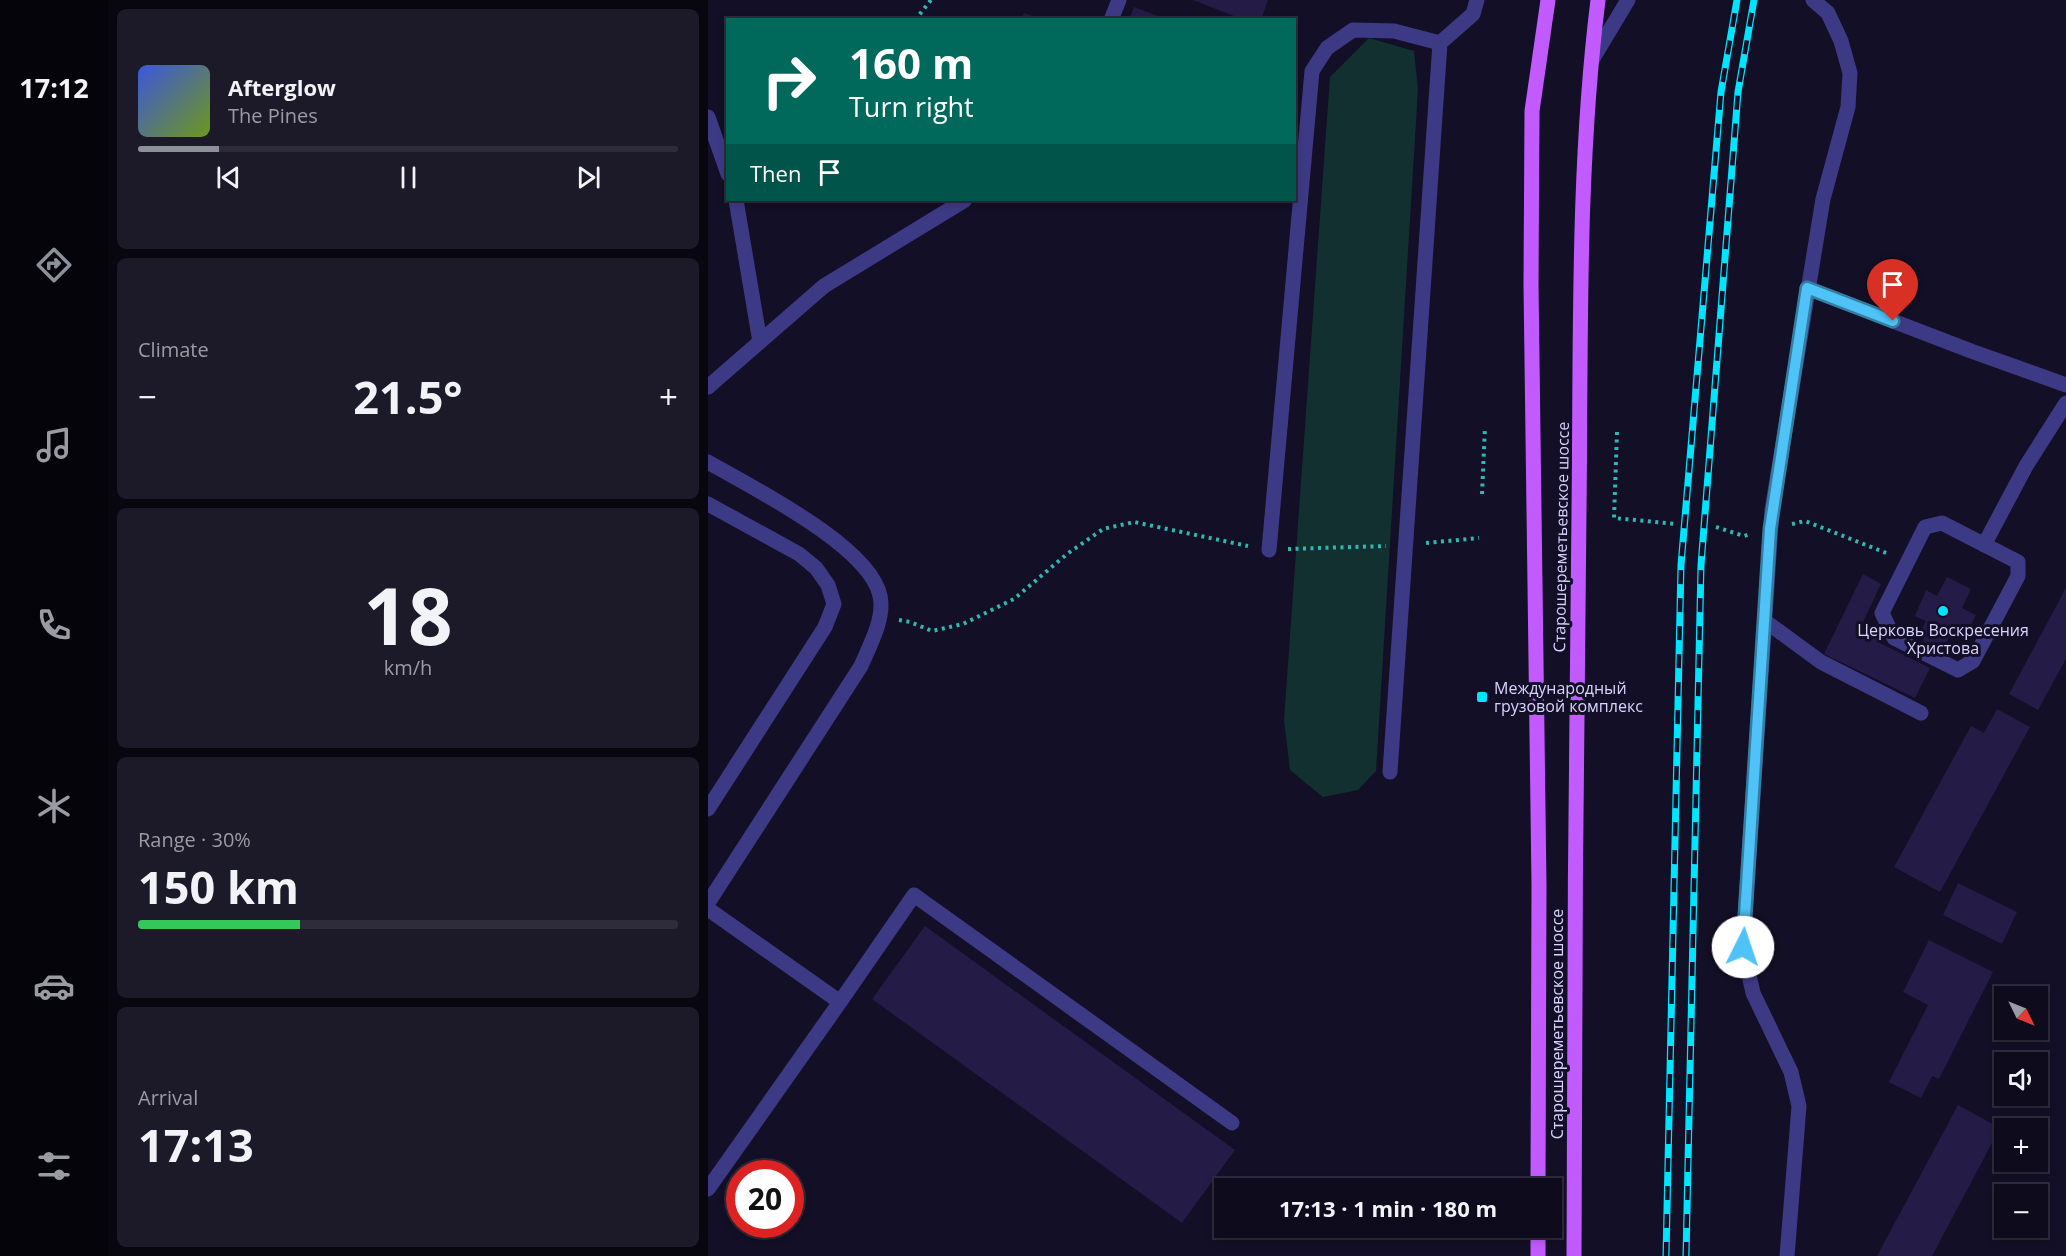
<!DOCTYPE html>
<html lang="en">
<head>
<meta charset="utf-8">
<style>
	body { margin:0; font-family:"Open Sans",sans-serif; background:#1c1929; color:#f1f3f6; height:100vh; display:flex; flex-direction:column; font-size:22px; white-space:nowrap }
	* { box-sizing:border-box; margin:0 }
	p { font-size:20px; color:#9b9ba3 }
	.icon { flex:none; width:33px; height:33px; fill:none; stroke:currentColor; stroke-width:2; stroke-linecap:round; stroke-linejoin:round }
	.map { position:relative; flex:1; overflow:hidden }
	.sheet { display:flex; flex-direction:column; gap:9px; padding:9px; background:#08060f; width:600px }
	.sheet>* { flex:none }
	.top-card { position:absolute; left:18px; top:18px; width:570px; height:183px; border-radius:0px; box-shadow:0 3px 9px #0003,0 0 0 2px #2e2b3b; background:#00695c; color:#fff; overflow:hidden }
	.needle { width:39px; rotate:133deg }
	.fabs { position:absolute; left:1286px; top:986px; display:grid; gap:12px }
	.fabs a { display:grid; place-items:center; width:54px; height:54px; border-radius:0px; background:#0e0b1c; box-shadow:0 3px 9px #0003,0 0 0 2px #2e2b3b; font-size:30px }
	.speed { position:absolute; left:18px; top:1160px; display:flex; gap:12px; font-size:30px; font-weight:700; text-align:center }
	.speed>* { display:grid; place-content:center; width:78px; height:78px; border-radius:50%; background:#0e0b1c; box-shadow:0 3px 9px #0003,0 0 0 2px #2e2b3b; line-height:1 }
	.speed .limit { border:9px solid #d22; background:#fff; color:#111 }
	.pin { position:absolute; display:grid; place-items:center; width:51px; height:51px; color:#fff; margin:-62px -26px; border-radius:50% 50% 50% 0; rotate:-45deg; box-shadow:0 0 6px #0007 }
	.pin .icon { rotate:45deg }
	.me { position:absolute; width:66px; margin:-33px; rotate:4deg; stroke-linejoin:round; filter:drop-shadow(0 0 4px #0008) }
	.turn { display:flex; align-items:center; gap:21px; height:126px; padding:0 24px; font-size:27px }
	.turn .icon { width:78px; height:78px; stroke-width:2.5 }
	.turn b { display:block; font-size:42px; line-height:51px }
	.then { display:flex; align-items:center; height:57px; padding:0 24px; background:#0003; gap:12px; font-size:22px }
	.big { font-size:45px; font-weight:700; line-height:1.1 }
	.sheet .card { flex:1; display:flex; flex-direction:column; justify-content:center; gap:9px; min-width:0; padding:0 21px; border-radius:9px; background:#1c1929 }
	.sheet .dial { align-items:center; gap:0 }
	.dial b { font-size:78px; line-height:1 }
	.song { display:flex; align-items:center; gap:18px }
	.cover { width:72px; height:72px; border-radius:9px; background:linear-gradient(135deg,hsl(230 70% 55%),hsl(80 70% 35%)) }
	.played { height:6px; border-radius:3px; background:linear-gradient(90deg,#8c9099 15%,#2e2b3b 15%) }
	.keys { display:flex; justify-content:space-around; direction:ltr }
	.heat { display:flex; justify-content:space-between; align-items:center; font-size:33px; direction:ltr }
	.charge { height:9px; border-radius:4px; background:linear-gradient(90deg,#34c759 30%,#2e2b3b 0) }
	.trip { position:absolute; left:506px; top:1178px; width:348px; height:60px; border-radius:0px; background:#0e0b1c; box-shadow:0 3px 9px #0003,0 0 0 2px #2e2b3b; font-weight:700; line-height:60px; text-align:center }
	main { display:flex; flex:1; min-height:0 }
	.tab-bar { display:flex; flex-direction:column; width:108px; justify-content:space-around; align-items:center; background:#06040b; color:#9b9ba3 }
	.tab-bar .icon { width:42px; height:42px }
	.tab-bar .selected { color:#8c9099 }
	.tab-bar b { font-size:27px; color:#f1f3f6 }
	.map>svg:first-child { display:block }
	.green { fill:#12302f }
	.building { fill:#241b47 }
	.lines { fill:none; stroke-linecap:round; stroke-linejoin:round }
	.path { stroke:#2fb8b0; stroke-width:4; stroke-dasharray:3 4.5; stroke-linecap:butt }
	.lane { stroke:#3d3a85; stroke-width:15 }
	.street { stroke:#3d3a85; stroke-width:15 }
	.primary { stroke:#c25bff; stroke-width:15 }
	.rail-casing { stroke:#00e5ff; stroke-width:7 }
	.rail { stroke:#130f26; stroke-width:4.5; stroke-dasharray:14; stroke-linecap:butt }
	.route-casing { stroke:#337fa1; stroke-width:15 }
	.route { stroke:#4fc3f7; stroke-width:10 }
	.poi-dot { fill:#00e5ff; stroke:#130f26; stroke-width:2 }
	.labels { text-anchor:middle; stroke-width:6; stroke-linejoin:round; paint-order:stroke }
	.street-label { font-size:16px; fill:#d9d4ff; stroke:#130f26 }
	.poi-label { font-size:16px; fill:#d9d4ff; stroke:#130f26 }
</style>
</head>
<body>
<main>
<nav class="tab-bar">
<b>17:12</b>
<svg class="icon selected" aria-label="directions" viewBox="0 0 24 24"><path d="M12 3l9 9-9 9-9-9zM9 14v-3h6M13 9l2 2-2 2"/></svg>
<svg class="icon" aria-label="music" viewBox="0 0 24 24"><path d="M9 18V5l10-2v13"/><circle cx="6" cy="18" r="3"/><circle cx="16" cy="16" r="3"/></svg>
<svg class="icon" aria-label="phone" viewBox="0 0 24 24"><path d="M5 4h4l2 5-3 2q2 4 5 5l2-3 5 2v4C11 20 4 13 5 4z"/></svg>
<svg class="icon" aria-label="climate" viewBox="0 0 24 24"><path d="M12 3v18M4 7l16 10M4 17L20 7"/></svg>
<svg class="icon" aria-label="car" viewBox="0 0 24 24"><path d="M5 17H2v-5l4-1 3-4h7l3 4 3 1v5h-3M9 17h6M6 11h13"/><circle cx="7" cy="17" r="2"/><circle cx="17" cy="17" r="2"/></svg>
<svg class="icon" aria-label="filters" viewBox="0 0 24 24"><path d="M4 7h16M4 17h16"/><circle cx="9" cy="7" r="2"/><circle cx="15" cy="17" r="2"/></svg>
</nav>
<section class="sheet">
<div class="card">
<div class="song"><i class="cover"></i><div><b>Afterglow</b><p>The Pines</p></div></div>
<div class="played"></div>
<div class="keys"><svg class="icon" aria-label="previous" viewBox="0 0 24 24"><path d="M18 5L8 12l10 7zM5 5v14"/></svg><svg class="icon" aria-label="pause" viewBox="0 0 24 24"><path d="M8 5v14M16 5v14"/></svg><svg class="icon" aria-label="next" viewBox="0 0 24 24"><path d="M6 5l10 7-10 7zM19 5v14"/></svg></div>
</div>
<div class="card"><p>Climate</p>
<div class="heat"><a>−</a><b class="big">21.5°</b><a>+</a></div>
</div>
<div class="card dial"><b>18</b><p>km/h</p></div>
<div class="card"><p>Range · 30%</p><b class="big">150 km</b><div class="charge"></div></div>
<div class="card"><p>Arrival</p><b class="big">17:13</b></div>
</section>
<div class="map">
<svg width="1358" height="1256" viewBox="0 0 1358 1256">
	<rect width="100%" height="100%" fill="#130f26"/>
	<path class="green" d="M661 38 706 51 710 89 668 771 650 790 615 797 582 770 576 720 622 77Z"/>
	<path class="building" d="M485 0H560L553 20H536Z
		M426 7 458 19V20H421Z
		M316 13 333 19V20H313Z
		M1155 574 1173 584 1155 622 1177 632 1172 643 1222 668 1207 698 1116 654Z
		M1239 577 1263 589 1254 608 1268 615 1257 638 1244 632 1239 641 1229 648 1218 645 1212 633 1218 621 1207 616 1218 590 1229 596Z
		M1358 588V659L1330 710 1301 694Z
		M1289 709 1322 727 1232 892 1186 867 1263 726 1276 733Z
		M1250 883 1309 912 1294 944 1235 915Z
		M217 926 527 1150 474 1223 164 999Z
		M1221 940 1285 972 1231 1079 1224 1076 1213 1098 1181 1082 1220 1005 1195 992Z
		M1250 1105 1292 1128 1224 1256H1169Z"/>
	<g class="lines">
		<path class="path" d="M207 20 223 0
			M909 432 906 518 968 524
			M774 494 777 427
			M1084 524 1097 521 1181 554
			M1008 527 1036 536 1042 534
			M718 543 771 538
			M580 549 678 546
			M191 620 202 622 224 631 255 624 306 599 359 554 395 529 426 522 540 546"/>
		<path class="lane" d="M403 20 411 0
			M884 60 920 0
			M0 117 20 174
			M28 200 52 342
			M1099 288 1263 351 1358 385
			M0 387 116 286 257 200
			M0 504 91 554 108 568 120 585 126 604 117 627 0 809
			M1234 523 1310 562V576L1265 661 1250 670 1186 638 1174 613 1217 527Z
			M1276 545 1318 466 1358 403
			M561 550 604 71 619 48 645 30 686 31 732 43 765 14 769 0
			M1057 621 1113 662 1213 713
			M682 772 732 43
			M0 909 132 1002 0 1189
			M132 1002 206 895 524 1123
			M1079 1256 1091 1106 1083 1072 1045 993 1035 947 1064 510 1115 199 1140 107 1142 73 1133 41 1120 13 1105 0"/>
		<path class="street" d="M0 462C43 487 162 546 172 596 177 618 162 645 153 666L0 903"/>
		<path class="primary" d="M830 1188 831 885 823 285 824 111 840 0
			M830 1256V1227
			M866 1256C866 1008 868 759 871 511 873 341 869 169 890 0"/>
		<g class="rail-casing">
			<path id="rail" d="M958 1256 973 565 1013 92 1029 0
				M978 1256 993 565 1030 92 1046 0"/>
		</g>
		<use href="#rail" class="rail"/>
	</g>
	<g class="lines">
		<g class="route-casing">
			<path id="route" d="M1035 947 1062 529 1099 288 1185 321"/>
		</g>
		<use href="#route" class="route"/>
	</g>
	<g class="poi-dot">
		<circle cx="1235" cy="611" r="6"/>
		<rect x="768" y="691" width="12" height="12" rx="3"/>
	</g>
	<g class="labels">
		<g class="street-label">
			<text transform="translate(853 537) rotate(-89)" y="6">Старошереметьевское шоссе</text>
			<text transform="translate(849 1024) rotate(-90)" y="6">Старошереметьевское шоссе</text>
		</g>
		<g class="poi-label">
			<text x="1235" y="636">Церковь Воскресения<tspan x="1235" dy="18">Христова</tspan></text>
			<text x="786" y="694" text-anchor="start">Международный<tspan x="786" dy="18">грузовой комплекс</tspan></text>
		</g>
	</g>
</svg>
<div class="fabs">
<a><svg class="needle" viewBox="-14 -14 28 28"><path d="M0-13l5 13h-10z" fill="#e53935"/><path d="M0 13l5-13h-10z" fill="#9b9ba3"/></svg></a>
<a><svg class="icon" aria-label="sound" viewBox="0 0 24 24"><path d="M4 9h4l5-4v14l-5-4H4zM17 9q2 3 0 6"/></svg></a>
<a>+</a>
<a>−</a>
</div>
<div class="speed"><div class="limit">20</div></div>
<div class="pin" style="left:1185px;top:321px;background:#d93025"><svg class="icon" aria-label="arrive" viewBox="0 0 24 24"><path d="M6 21V4h12l-3 4 3 4H6"/></svg></div>
<svg class="me" style="left:1035px;top:947px" viewBox="-20 -20 40 40"><circle r="19" fill="#fff"/><path d="M0-13L10 11 0 6-10 11z" fill="#4fc3f7"/></svg>
<div class="trip">17:13 · 1 min · 180 m</div>
<div class="top-card">
<div class="turn"><svg class="icon" aria-label="right" viewBox="0 0 24 24"><path d="M7 20v-9h11M14 6l5 5-5 5"/></svg><div><b>160 m</b>Turn right</div></div>
<div class="then">Then<svg class="icon" aria-label="arrive" viewBox="0 0 24 24"><path d="M6 21V4h12l-3 4 3 4H6"/></svg></div>
</div>
</div>
</main>
</body>
</html>
